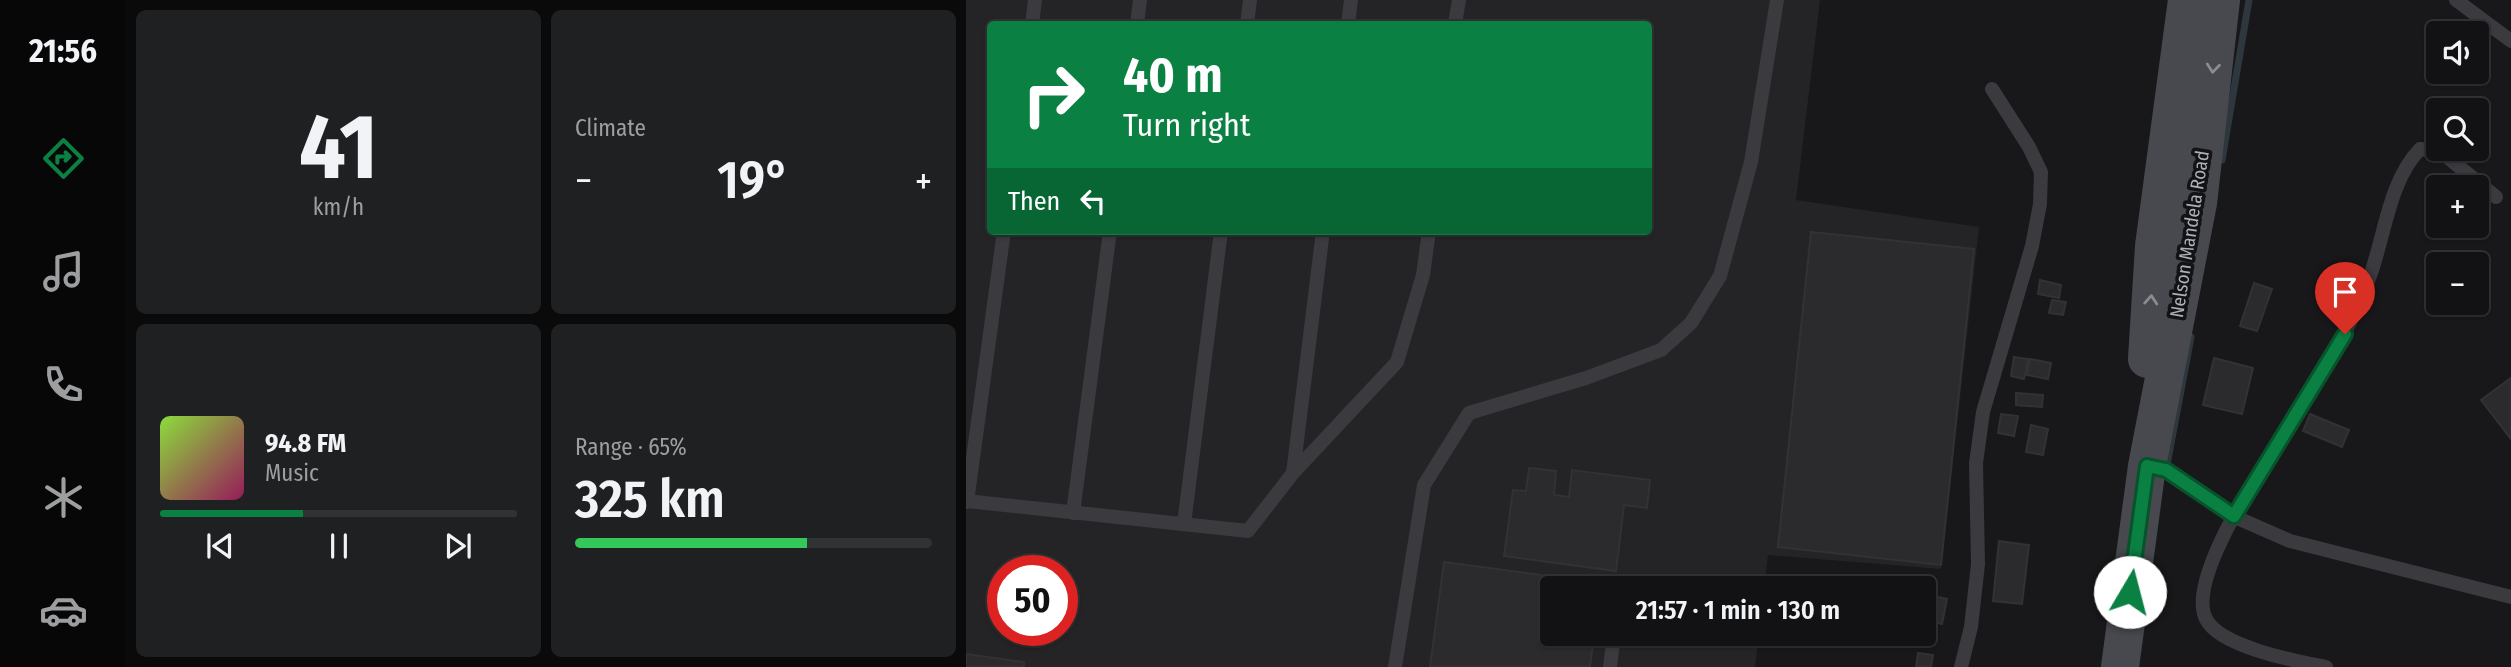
<!DOCTYPE html>
<html lang="en">
<head>
<meta charset="utf-8">
<style>
	body { margin:0; font-family:"Fira Sans Condensed",sans-serif; background:#1f2022; color:#f1f3f6; height:100vh; display:flex; flex-direction:column; font-size:26px; white-space:nowrap }
	* { box-sizing:border-box; margin:0 }
	p { font-size:23px; color:#9c9ea0 }
	.icon { flex:none; width:38px; height:38px; fill:none; stroke:currentColor; stroke-width:2; stroke-linecap:round; stroke-linejoin:round }
	.map { position:relative; flex:1; overflow:hidden }
	.sheet { display:flex; flex-direction:column; gap:10px; padding:10px; background:#0a0a0b; width:840px }
	.sheet>* { flex:none }
	.top-card { position:absolute; left:21px; top:21px; width:665px; height:214px; border-radius:7px; box-shadow:0 2px 5px #0004,0 0 0 2px #313234; background:#0b8043; color:#fff; overflow:hidden }
	.fabs { position:absolute; left:1460px; top:21px; display:grid; gap:14px }
	.fabs a { display:grid; place-items:center; width:63px; height:63px; border-radius:7px; background:#121214; box-shadow:0 2px 5px #0004,0 0 0 2px #313234; font-size:35px }
	.speed { position:absolute; left:21px; top:555px; display:flex; gap:14px; font-size:35px; font-weight:700; text-align:center }
	.speed>* { display:grid; place-content:center; width:91px; height:91px; border-radius:50%; background:#121214; box-shadow:0 2px 5px #0004,0 0 0 2px #313234; line-height:1 }
	.speed .limit { border:10px solid #d22; background:#fff; color:#111 }
	.pin { position:absolute; display:grid; place-items:center; width:60px; height:60px; color:#fff; margin:-72px -30px; border-radius:50% 50% 50% 0; rotate:-45deg; box-shadow:0 0 7px #0007 }
	.pin .icon { rotate:45deg }
	.me { position:absolute; width:77px; margin:-38px; rotate:8deg; stroke-linejoin:round; filter:drop-shadow(0 0 5px #0008) }
	.turn { display:flex; align-items:center; gap:24px; height:147px; padding:0 21px; font-size:32px }
	.turn .icon { width:91px; height:91px; stroke-width:2.5 }
	.turn b { display:block; font-size:49px; line-height:60px }
	.then { display:flex; align-items:center; height:66px; padding:0 21px; background:#0003; gap:14px; font-size:26px }
	.big { font-size:52px; font-weight:600; line-height:1.1 }
	.sheet .widget { flex:1; display:flex; flex-direction:column; justify-content:center; gap:10px; min-width:0; padding:0 24px; border-radius:10px; background:#1f2022 }
	.sheet .dial { align-items:center; gap:0 }
	.dial b { font-size:91px; line-height:1 }
	.song { display:flex; align-items:center; gap:21px }
	.cover { width:84px; height:84px; border-radius:10px; background:linear-gradient(135deg,hsl(90 70% 55%),hsl(330 70% 35%)) }
	.played { height:7px; border-radius:4px; background:linear-gradient(90deg,#0b8043 40%,#313234 40%) }
	.keys { display:flex; justify-content:space-around; direction:ltr }
	.heat { display:flex; justify-content:space-between; align-items:center; font-size:38px; direction:ltr }
	.charge { height:10px; border-radius:5px; background:linear-gradient(90deg,#34c759 65%,#313234 0) }
	.sheet .tiles { flex:1; display:grid; gap:10px; grid-template-columns:repeat(2,1fr) }
	.trip { position:absolute; left:574px; top:576px; width:396px; height:70px; border-radius:7px; background:#121214; box-shadow:0 2px 5px #0004,0 0 0 2px #313234; font-weight:600; line-height:70px; text-align:center }
	main { display:flex; flex:1; min-height:0 }
	.tabs { display:flex; flex-direction:column; width:126px; justify-content:space-around; align-items:center; background:#070708; color:#9c9ea0 }
	.tabs .icon { width:49px; height:49px }
	.tabs .selected { color:#0b8043 }
	.tabs b { font-size:32px; color:#f1f3f6 }
	.map>svg:first-child { display:block }
	.built { fill:#242427; fill-rule:evenodd }
	.lines { fill:none; stroke-linecap:round; stroke-linejoin:round }
	.stream { stroke:#2f373e; stroke-width:7 }
	.building { fill:#2b2b2e; stroke:#323236; stroke-width:2 }
	.lane { stroke:#3a3a3f; stroke-width:14 }
	.secondary { stroke:#48494f; stroke-width:38 }
	.oneway { stroke:#898c94 }
	.route-casing { stroke:#07532c; stroke-width:18 }
	.route { stroke:#0b8043; stroke-width:12 }
	.labels { text-anchor:middle; stroke-width:7; stroke-linejoin:round; paint-order:stroke }
	.street-label { font-size:19px; fill:#acb0b9; stroke:#131315 }
</style>
</head>
<body>
<main>
<nav class="tabs">
<b>21:56</b>
<svg class="icon selected" aria-label="directions" viewBox="0 0 24 24"><path d="M12 3l9 9-9 9-9-9zM9 14v-3h6M13 9l2 2-2 2"/></svg>
<svg class="icon" aria-label="music" viewBox="0 0 24 24"><path d="M9 18V5l10-2v13"/><circle cx="6" cy="18" r="3"/><circle cx="16" cy="16" r="3"/></svg>
<svg class="icon" aria-label="phone" viewBox="0 0 24 24"><path d="M5 4h4l2 5-3 2q2 4 5 5l2-3 5 2v4C11 20 4 13 5 4z"/></svg>
<svg class="icon" aria-label="climate" viewBox="0 0 24 24"><path d="M12 3v18M4 7l16 10M4 17L20 7"/></svg>
<svg class="icon" aria-label="car" viewBox="0 0 24 24"><path d="M5 17H2v-5l4-1 3-4h7l3 4 3 1v5h-3M9 17h6M6 11h13"/><circle cx="7" cy="17" r="2"/><circle cx="17" cy="17" r="2"/></svg>
</nav>
<section class="sheet">
<div class="tiles">
<div class="widget dial"><b>41</b><p>km/h</p></div>
<div class="widget"><p>Climate</p>
<div class="heat"><a>−</a><b class="big">19°</b><a>+</a></div>
</div>
<div class="widget">
<div class="song"><i class="cover"></i><div><b>94.8 FM</b><p>Music</p></div></div>
<div class="played"></div>
<div class="keys"><svg class="icon" aria-label="previous" viewBox="0 0 24 24"><path d="M18 5L8 12l10 7zM5 5v14"/></svg><svg class="icon" aria-label="pause" viewBox="0 0 24 24"><path d="M8 5v14M16 5v14"/></svg><svg class="icon" aria-label="next" viewBox="0 0 24 24"><path d="M6 5l10 7-10 7zM19 5v14"/></svg></div>
</div>
<div class="widget"><p>Range · 65%</p><b class="big">325 km</b><div class="charge"></div></div>
</div>
</section>
<div class="map">
<svg width="1545" height="667" viewBox="0 0 1545 667">
	<rect width="100%" height="100%" fill="#18181a"/>
	<path class="built" d="M0 0H854L830 200 1013 227 975 569 802 555 798 588H586V634H793L789 667H0ZM24 24H682V231H24ZM37 570H96V630H37Z"/>
	<g class="lines">
		<path class="stream" d="M1256 160 1283 0
			M1200 470 1225 337"/>
	</g>
	<path class="building" d="M845 232 1008 249 975 565 812 547Z
		M1074 280 1095 285 1093 298 1072 294Z
		M1288 283 1306 289 1291 331 1274 326Z
		M1086 300 1100 302 1097 315 1083 313Z
		M1048 357 1062 359 1058 379 1045 376Z
		M1248 358 1287 368 1276 414 1237 405Z
		M1064 359 1085 363 1082 379 1061 375Z
		M1545 378V439L1515 400Z
		M1050 393 1077 395 1076 407 1050 405Z
		M1035 414 1052 416 1048 436 1032 433Z
		M1344 414 1383 430 1376 447 1337 431Z
		M1065 425 1082 429 1077 455 1060 452Z
		M563 468 590 471 588 495 603 497 606 470 684 480 681 508 658 505 650 571 538 556 547 490 560 491Z
		M1033 541 1063 545 1056 604 1027 601Z
		M478 562 635 583 634 588H586V634H628L624 667H464Z
		M959 594 981 599 976 624 957 619Z
		M952 653 967 655 965 667H950Z
		M0 654 58 662V667H0Z"/>
	<g class="lines">
		<path class="lane" d="M1490 0 1545 41
			M66 24 69 0
			M171 24 174 0
			M281 24 284 0
			M382 24 385 0
			M489 24 493 0
			M1181 466 1200 470 1267 516 1324 541 1545 597
			M327 473 357 231
			M0 501 282 531 327 473 431 362 457 275 463 231
			M1 502 38 231
			M107 513 144 231
			M218 524 255 231
			M429 667 458 485 503 413 620 378 695 350 725 323 754 276 785 162 811 0
			M644 667 648 634
			M995 667 1005 627 1012 564 1010 463 1017 412 1066 246 1074 204 1075 172 1063 147 1026 89
			M1360 667C1330 661 1254 647 1240 619 1217 575 1316 439 1341 398 1365 358 1388 320 1404 276 1419 235 1423 181 1454 149L1474 151 1530 197"/>
		<path class="secondary" d="M1181 359 1188 246 1221 0
			M1154 667 1181 466 1232 203 1255 0"/>
	</g>
	<defs><path id="oneway-chevron" d="M-2-3.5L2.5 0L-2 3.5" fill="none" stroke-width="1.6" stroke-linecap="round" stroke-linejoin="round" transform="scale(1.75)"/></defs>
	<g class="oneway">
		<use href="#oneway-chevron" transform="translate(1247 68) rotate(96)"/>
		<use href="#oneway-chevron" transform="translate(1185 300) rotate(-86)"/>
	</g>
	<g class="lines">
		<g class="route-casing">
			<path id="route" d="M1164 592 1181 466 1200 470 1268 516 1379 334"/>
		</g>
		<use href="#route" class="route"/>
	</g>
	<g class="labels">
		<g class="street-label">
			<text transform="translate(1223 234) rotate(-81)" y="7">Nelson Mandela Road</text>
		</g>
	</g>
</svg>
<div class="fabs">
<a><svg class="icon" aria-label="sound" viewBox="0 0 24 24"><path d="M4 9h4l5-4v14l-5-4H4zM17 9q2 3 0 6"/></svg></a>
<a><svg class="icon" aria-label="search" viewBox="0 0 24 24"><circle cx="10" cy="10" r="6"/><path d="M15 15l6 6"/></svg></a>
<a>+</a>
<a>−</a>
</div>
<div class="speed"><div class="limit">50</div></div>
<div class="pin" style="left:1379px;top:334px;background:#d93025"><svg class="icon" aria-label="arrive" viewBox="0 0 24 24"><path d="M6 21V4h12l-3 4 3 4H6"/></svg></div>
<svg class="me" style="left:1164px;top:592px" viewBox="-20 -20 40 40"><circle r="19" fill="#fff"/><path d="M0-13L10 11 0 6-10 11z" fill="#0b8043"/></svg>
<div class="trip">21:57 · 1 min · 130 m</div>
<div class="top-card">
<div class="turn"><svg class="icon" aria-label="right" viewBox="0 0 24 24"><path d="M7 20v-9h11M14 6l5 5-5 5"/></svg><div><b>40 m</b>Turn right</div></div>
<div class="then">Then<svg class="icon" aria-label="left" viewBox="0 0 24 24"><path d="M17 20v-9H6M10 6l-5 5 5 5"/></svg></div>
</div>
</div>
</main>
</body>
</html>
